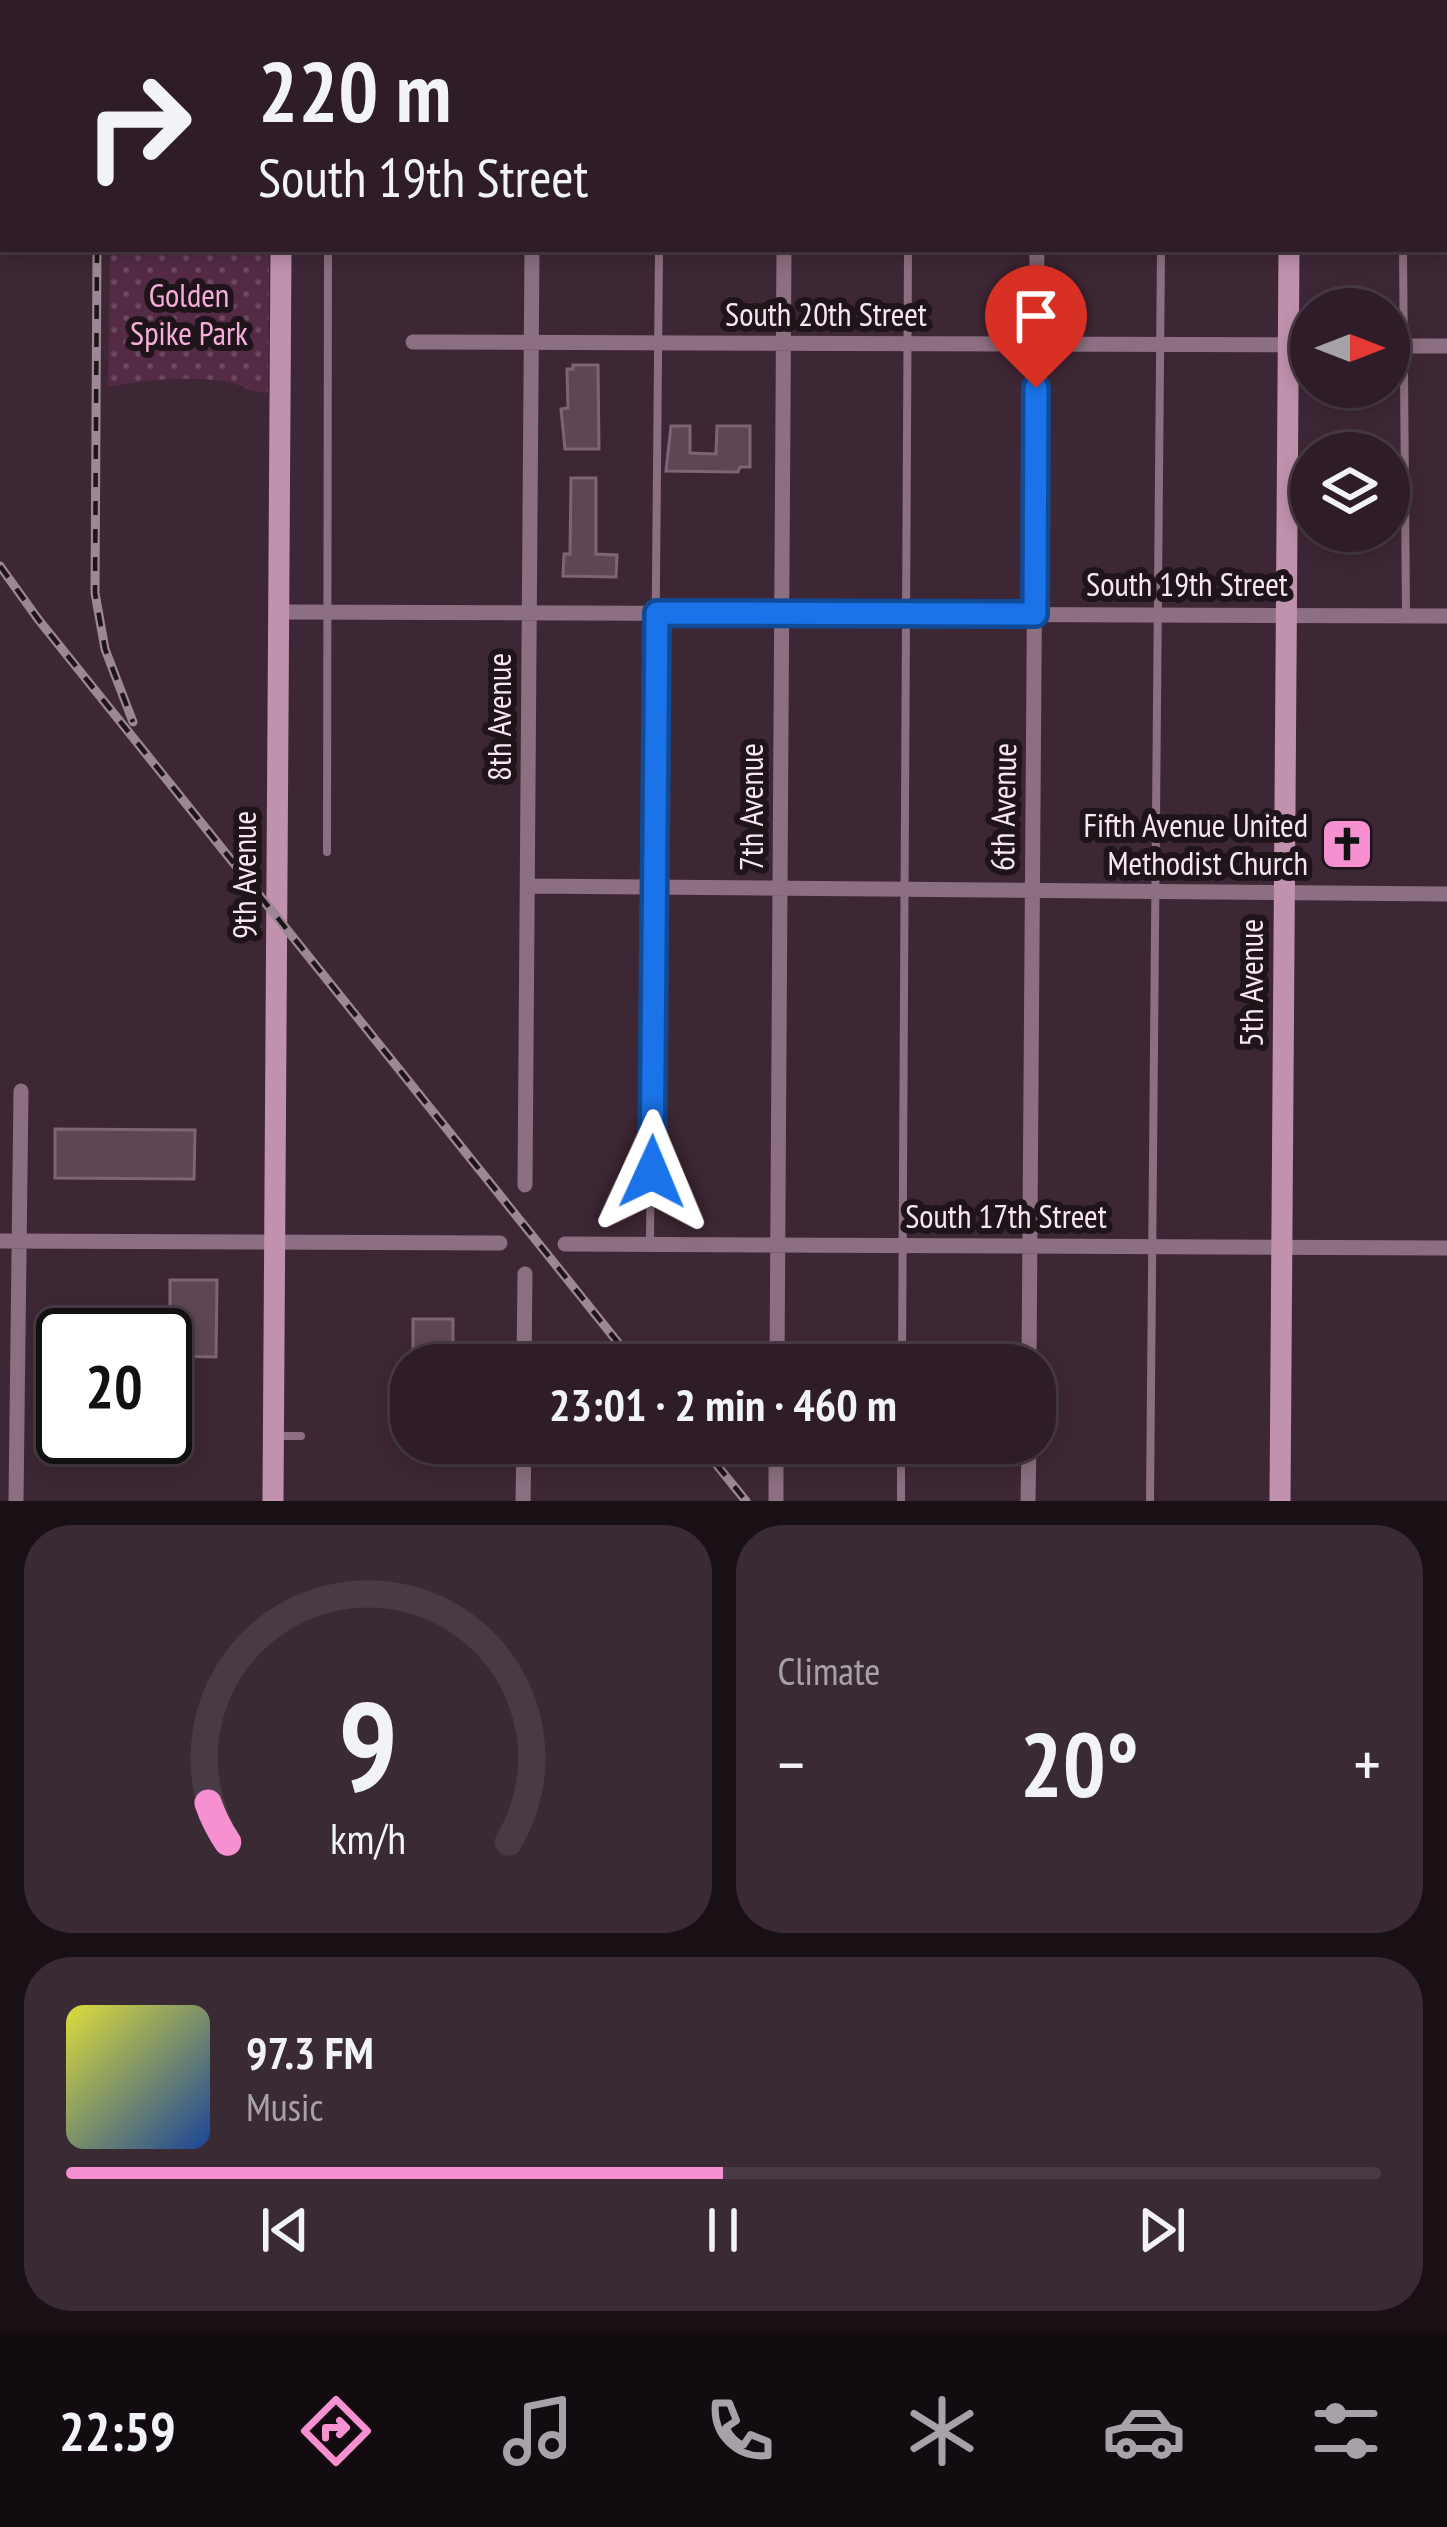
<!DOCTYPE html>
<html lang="en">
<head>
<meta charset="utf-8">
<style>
	body { margin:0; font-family:"PT Sans Narrow",sans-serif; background:#3a2a34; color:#f1f3f6; height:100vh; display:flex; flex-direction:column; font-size:45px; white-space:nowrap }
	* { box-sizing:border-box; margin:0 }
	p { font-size:39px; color:#a7a2a8 }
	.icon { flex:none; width:66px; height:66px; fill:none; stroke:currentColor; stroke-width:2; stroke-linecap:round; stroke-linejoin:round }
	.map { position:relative; height:1501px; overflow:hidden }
	.details { display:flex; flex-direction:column; gap:24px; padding:24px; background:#191016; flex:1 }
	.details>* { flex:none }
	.hud { position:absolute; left:0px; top:0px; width:1449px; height:252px; box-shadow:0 6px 18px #0003,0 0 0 3px #493b45; background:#2e1d28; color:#f1f3f6; overflow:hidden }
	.needle { width:78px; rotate:90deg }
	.buttons { position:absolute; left:1290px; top:288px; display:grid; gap:24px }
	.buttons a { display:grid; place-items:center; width:120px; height:120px; border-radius:50%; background:#2e1d28; box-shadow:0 6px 18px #0003,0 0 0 3px #493b45; font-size:60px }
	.speed { position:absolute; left:36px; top:1308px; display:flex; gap:24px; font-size:60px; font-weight:700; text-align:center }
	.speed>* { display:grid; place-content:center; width:156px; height:156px; border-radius:50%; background:#2e1d28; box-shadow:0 6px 18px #0003,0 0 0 3px #493b45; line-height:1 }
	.speed .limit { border:6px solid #111; border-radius:18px; background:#fff; color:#111 }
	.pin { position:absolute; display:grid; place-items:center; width:102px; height:102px; color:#fff; margin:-123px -51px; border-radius:50% 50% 50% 0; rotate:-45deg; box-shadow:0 0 12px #0007 }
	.pin .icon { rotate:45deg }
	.me { position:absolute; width:132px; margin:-66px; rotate:1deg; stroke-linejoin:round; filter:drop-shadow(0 0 9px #0008) }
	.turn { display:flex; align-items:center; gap:42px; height:252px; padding:0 60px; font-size:54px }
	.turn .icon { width:156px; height:156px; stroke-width:2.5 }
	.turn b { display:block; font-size:84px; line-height:102px }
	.big { font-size:90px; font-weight:700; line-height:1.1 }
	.details .tile { flex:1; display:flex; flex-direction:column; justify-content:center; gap:18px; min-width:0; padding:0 42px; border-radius:48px; background:#3a2a34 }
	.details .dial { align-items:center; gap:0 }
	.dial svg { height:312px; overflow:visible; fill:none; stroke:#493b45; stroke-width:7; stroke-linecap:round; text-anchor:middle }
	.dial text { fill:#f1f3f6; stroke:none }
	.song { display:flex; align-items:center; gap:36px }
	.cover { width:144px; height:144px; border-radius:18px; background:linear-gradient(135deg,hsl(60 70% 55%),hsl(220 70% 35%)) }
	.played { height:12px; border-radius:6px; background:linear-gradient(90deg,#f690d0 50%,#493b45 50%) }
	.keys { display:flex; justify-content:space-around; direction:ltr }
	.heat { display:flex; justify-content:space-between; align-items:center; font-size:66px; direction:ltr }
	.details .tiles { flex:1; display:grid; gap:24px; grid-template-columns:1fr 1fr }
	.tile:last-child { grid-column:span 2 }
	.trip { position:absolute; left:390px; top:1344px; width:666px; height:120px; border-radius:48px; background:#2e1d28; box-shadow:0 6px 18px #0003,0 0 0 3px #493b45; font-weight:700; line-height:120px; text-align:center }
	.tabs { display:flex; height:192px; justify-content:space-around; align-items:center; background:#120c10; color:#a7a2a8 }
	.tabs .icon { width:84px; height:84px }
	.tabs .current { color:#f690d0 }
	.tabs b { font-size:54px; color:#f1f3f6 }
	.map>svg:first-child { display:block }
	.grass { fill:url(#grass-dots) }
	.building { fill:#5f4655; stroke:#806474; stroke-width:3 }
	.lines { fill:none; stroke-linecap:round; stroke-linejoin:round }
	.lane { stroke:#8c6f80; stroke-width:8 }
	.street { stroke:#8c6f80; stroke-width:15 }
	.secondary { stroke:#c192ae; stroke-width:21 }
	.rail-casing { stroke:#9c8894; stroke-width:9 }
	.rail { stroke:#1e141a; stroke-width:4.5; stroke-dasharray:14; stroke-linecap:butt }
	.route-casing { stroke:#114b97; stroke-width:30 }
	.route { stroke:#1a73e8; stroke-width:21 }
	.labels { text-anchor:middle; stroke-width:12; stroke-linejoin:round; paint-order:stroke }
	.park-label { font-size:33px; fill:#f8aeda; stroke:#1e141a }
	.street-label { font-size:33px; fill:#f7e7f0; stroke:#1e141a }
	.poi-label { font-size:33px; fill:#f7e7f0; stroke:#1e141a; text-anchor:end }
</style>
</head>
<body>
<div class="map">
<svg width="1447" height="1501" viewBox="0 0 1447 1501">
	<defs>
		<pattern id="grass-dots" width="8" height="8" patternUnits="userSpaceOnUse" patternTransform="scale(3)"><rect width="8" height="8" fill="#542a45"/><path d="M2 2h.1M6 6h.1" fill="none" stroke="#6d4960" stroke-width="1.8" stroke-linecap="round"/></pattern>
	</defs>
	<rect width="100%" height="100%" fill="#3e2735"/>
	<path class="grass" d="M110 249H269L268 393C248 392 240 383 223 381 185 376 145 380 108 387Z"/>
	<path class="building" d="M573 365H598L599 449H565L561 409 568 408 567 369H573Z
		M671 426H690V453L716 454 717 426H750V467H740L738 472 666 471Z
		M571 478H596V554L617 555 616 577 563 576 564 554H570Z
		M55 1129 195 1130 194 1179 55 1178Z
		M170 1280H217L216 1357 170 1356Z
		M413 1319H453V1365H413Z"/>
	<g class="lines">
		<path class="lane" d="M1446 74H1447
			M1403 249 1406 614
			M327 852 328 249
			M650 1243 659 249
			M902 1365 908 249
			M274 1436H301
			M901 1501V1443
			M1150 1501 1161 249"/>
		<path class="street" d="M534 3V0
			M786 3V0
			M1038 3V0
			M413 342 1311 345
			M1389 346H1447
			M279 612 1447 616
			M528 886 1447 894
			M525 1185 532 249
			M0 1241 500 1243
			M565 1244 1447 1248
			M524 1365 525 1274
			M777 1365 784 249
			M1029 1365 1037 249
			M776 1500V1443
			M16 1501 21 1091
			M523 1501 524 1443
			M1028 1501 1029 1443"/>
		<path class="secondary" d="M288 3 289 0
			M1290 3V0
			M273 1501 281 249
			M1280 1501 1289 249"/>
		<g class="rail-casing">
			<path id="rail" d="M99 3V0
				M97 249 95 593 105 649 133 722
				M0 566 38 619 636 1365
				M699 1443 746 1501"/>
		</g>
		<use href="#rail" class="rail"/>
	</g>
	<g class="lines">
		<g class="route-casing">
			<path id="route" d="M652 1172 657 613 1035 614 1036 388"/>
		</g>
		<use href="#route" class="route"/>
	</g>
	<defs>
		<g id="church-square" transform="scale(2.7)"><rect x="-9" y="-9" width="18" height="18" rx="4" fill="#f690d0" stroke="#1e141a"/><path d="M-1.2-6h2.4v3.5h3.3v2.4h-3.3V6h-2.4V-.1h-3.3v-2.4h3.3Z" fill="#111"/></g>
	</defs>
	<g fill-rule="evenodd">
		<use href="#church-square" x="1347" y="844"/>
	</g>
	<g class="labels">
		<g class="park-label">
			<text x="189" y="307">Golden<tspan x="189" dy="38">Spike Park</tspan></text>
		</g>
		<g class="street-label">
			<text x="826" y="326">South 20th Street</text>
			<text x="1187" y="596">South 19th Street</text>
			<text transform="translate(499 717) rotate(-90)" y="12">8th Avenue</text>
			<text transform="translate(751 807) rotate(-90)" y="12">7th Avenue</text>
			<text transform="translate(1003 807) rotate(-89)" y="12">6th Avenue</text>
			<text transform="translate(244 875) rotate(-90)" y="12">9th Avenue</text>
			<text transform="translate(1251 983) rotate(-90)" y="12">5th Avenue</text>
			<text x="1006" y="1228">South 17th Street</text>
		</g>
		<g class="poi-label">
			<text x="1308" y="837">Fifth Avenue United<tspan x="1308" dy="38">Methodist Church</tspan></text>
		</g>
	</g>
</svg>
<div class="buttons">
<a><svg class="needle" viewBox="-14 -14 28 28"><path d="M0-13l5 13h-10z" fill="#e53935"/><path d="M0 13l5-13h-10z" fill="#a7a2a8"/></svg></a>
<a><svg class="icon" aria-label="layers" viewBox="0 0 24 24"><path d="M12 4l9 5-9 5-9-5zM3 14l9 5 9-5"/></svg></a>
</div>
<div class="speed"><div class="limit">20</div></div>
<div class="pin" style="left:1036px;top:388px;background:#d93025"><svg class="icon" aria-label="arrive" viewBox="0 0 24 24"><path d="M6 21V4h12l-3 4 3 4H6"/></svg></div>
<svg class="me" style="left:652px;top:1172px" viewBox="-20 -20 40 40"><path d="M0-17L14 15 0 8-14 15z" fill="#1a73e8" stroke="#fff" stroke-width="4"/></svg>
<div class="trip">23:01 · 2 min · 460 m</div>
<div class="hud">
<div class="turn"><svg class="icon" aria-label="right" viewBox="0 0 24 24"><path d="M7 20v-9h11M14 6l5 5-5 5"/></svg><div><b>220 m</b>South 19th Street</div></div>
</div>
</div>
<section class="details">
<div class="tiles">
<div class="tile dial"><svg viewBox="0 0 100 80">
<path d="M14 69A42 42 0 1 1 86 69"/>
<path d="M14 69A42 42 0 0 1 9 59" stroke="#f690d0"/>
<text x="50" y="56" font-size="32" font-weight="700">9</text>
<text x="50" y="72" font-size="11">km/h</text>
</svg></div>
<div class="tile"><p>Climate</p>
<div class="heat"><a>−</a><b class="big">20°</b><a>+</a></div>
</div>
<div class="tile">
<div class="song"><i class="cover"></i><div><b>97.3 FM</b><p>Music</p></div></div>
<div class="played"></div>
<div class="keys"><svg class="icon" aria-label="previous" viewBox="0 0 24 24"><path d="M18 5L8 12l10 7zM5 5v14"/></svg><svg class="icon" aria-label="pause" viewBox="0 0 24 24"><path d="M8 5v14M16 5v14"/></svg><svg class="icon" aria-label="next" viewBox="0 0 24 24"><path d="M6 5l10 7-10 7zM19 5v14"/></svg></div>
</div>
</div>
</section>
<nav class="tabs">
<b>22:59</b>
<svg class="icon current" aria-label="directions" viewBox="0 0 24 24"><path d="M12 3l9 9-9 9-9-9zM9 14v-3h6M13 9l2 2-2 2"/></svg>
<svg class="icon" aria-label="music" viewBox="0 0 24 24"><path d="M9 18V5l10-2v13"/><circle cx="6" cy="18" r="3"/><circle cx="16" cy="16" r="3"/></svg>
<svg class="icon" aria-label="phone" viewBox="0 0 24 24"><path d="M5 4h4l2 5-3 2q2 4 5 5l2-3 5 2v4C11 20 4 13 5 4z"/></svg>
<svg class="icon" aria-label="climate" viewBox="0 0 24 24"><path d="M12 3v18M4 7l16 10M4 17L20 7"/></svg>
<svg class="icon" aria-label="car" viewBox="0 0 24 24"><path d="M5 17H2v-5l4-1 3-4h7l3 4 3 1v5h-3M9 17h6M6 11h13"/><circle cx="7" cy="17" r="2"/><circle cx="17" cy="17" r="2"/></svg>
<svg class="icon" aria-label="filters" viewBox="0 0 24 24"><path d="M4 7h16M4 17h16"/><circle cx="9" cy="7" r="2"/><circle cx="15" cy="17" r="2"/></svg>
</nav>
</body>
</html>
